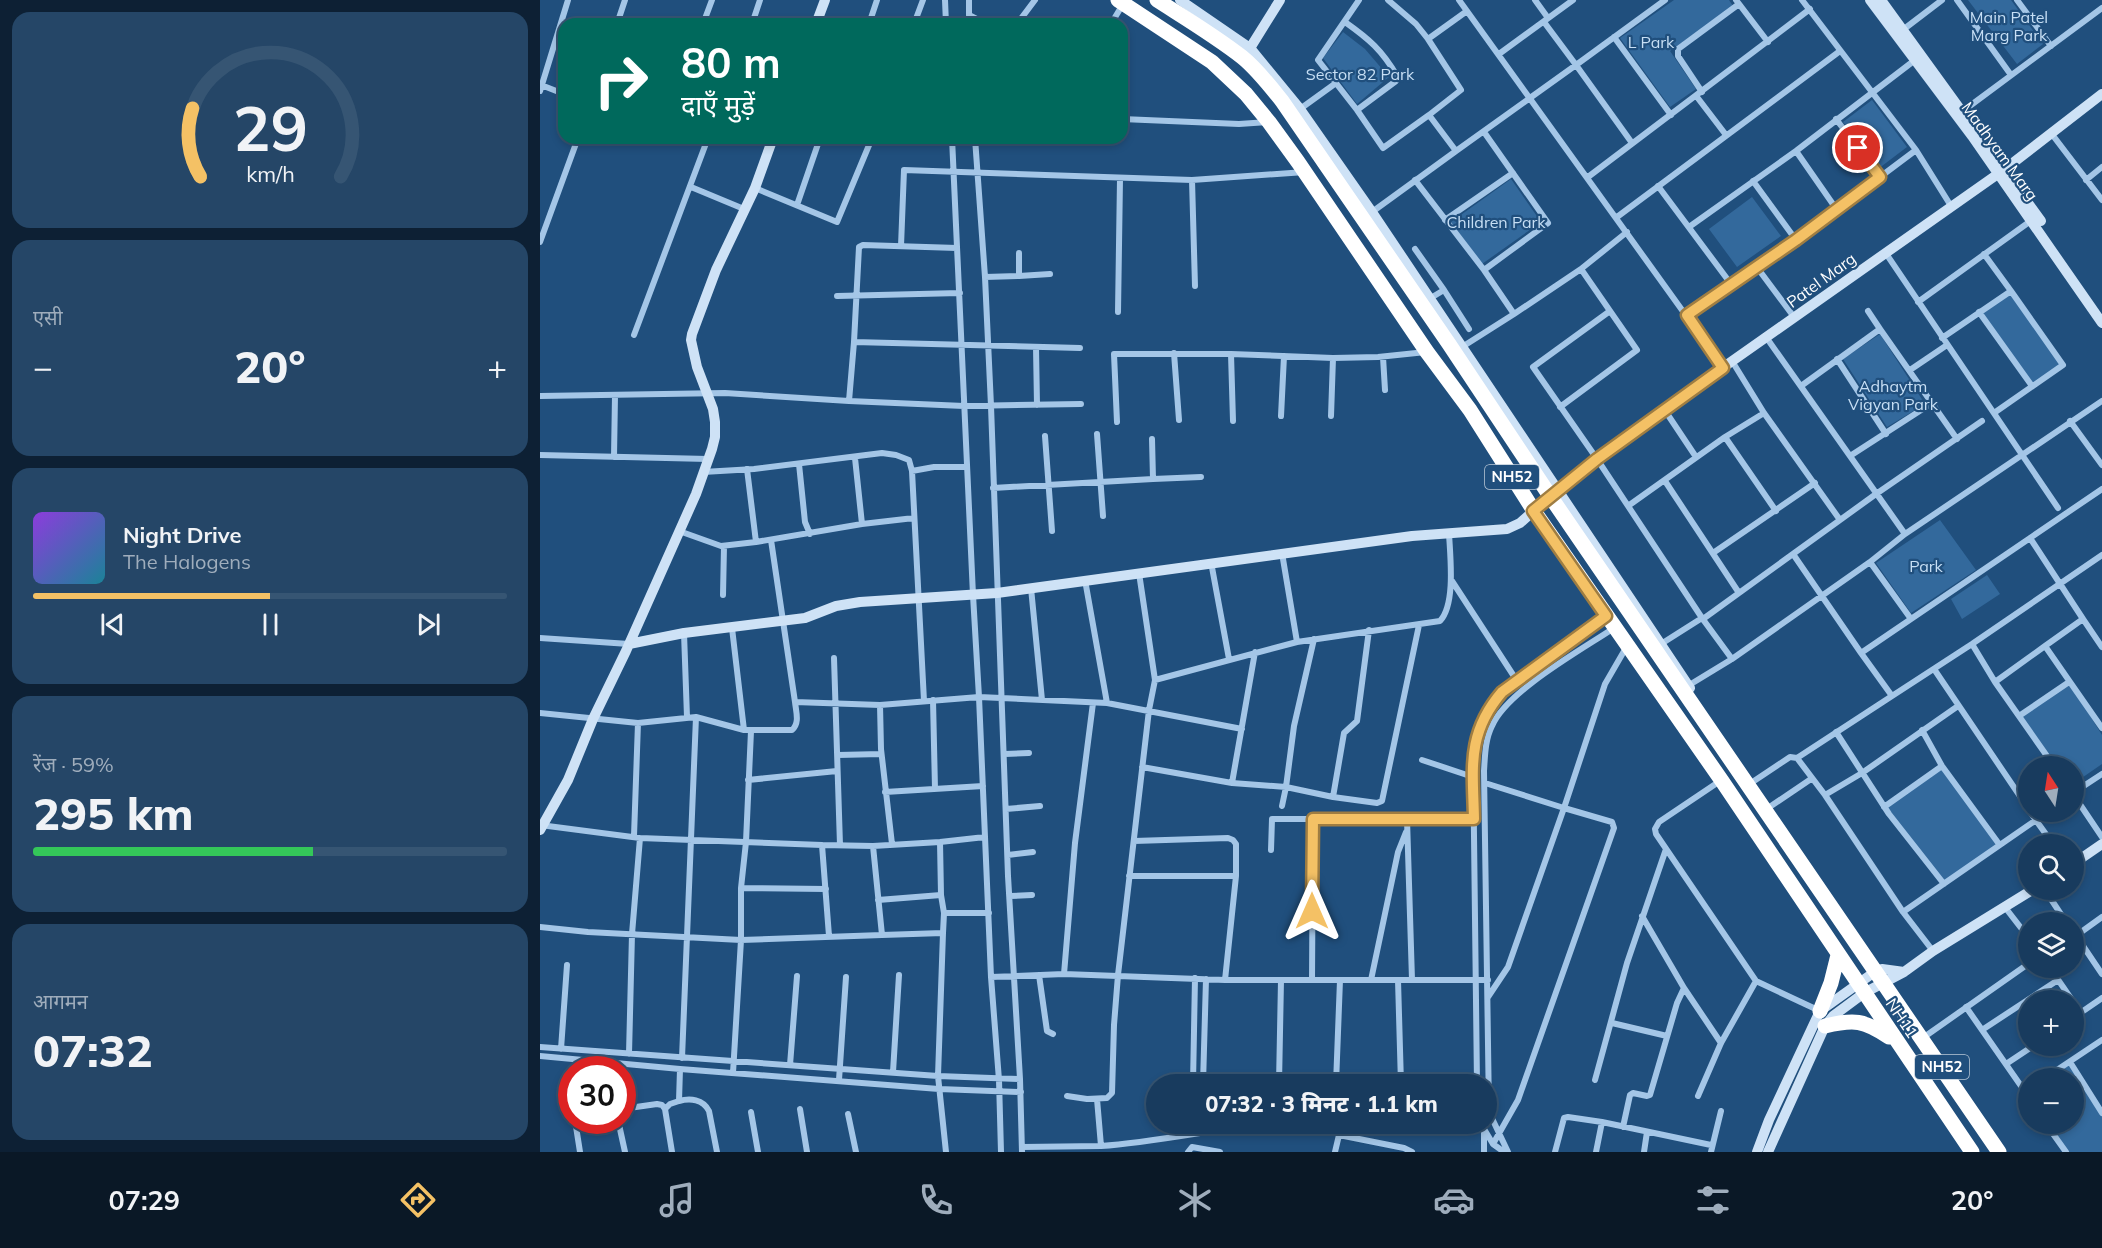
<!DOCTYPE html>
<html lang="hi">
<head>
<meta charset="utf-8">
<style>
	body { margin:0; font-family:Mulish,"Noto Sans Devanagari",sans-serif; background:#254667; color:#f1f3f6; height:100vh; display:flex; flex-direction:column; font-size:22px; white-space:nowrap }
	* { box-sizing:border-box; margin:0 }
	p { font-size:20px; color:#9fadbc }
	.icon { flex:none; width:33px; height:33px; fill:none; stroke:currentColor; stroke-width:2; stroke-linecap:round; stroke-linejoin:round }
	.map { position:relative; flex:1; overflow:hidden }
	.panel { display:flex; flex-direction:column; gap:12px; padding:12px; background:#0d2034; width:540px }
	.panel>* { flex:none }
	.guide { position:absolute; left:18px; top:18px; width:570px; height:126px; border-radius:18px; box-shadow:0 3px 9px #0003,0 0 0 2px #365573; background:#00695c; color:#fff; overflow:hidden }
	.needle { width:39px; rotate:348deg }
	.buttons { position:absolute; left:1478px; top:756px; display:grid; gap:12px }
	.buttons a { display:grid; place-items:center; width:66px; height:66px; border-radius:50%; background:#183b5e; box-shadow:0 3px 9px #0003,0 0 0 2px #365573; font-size:30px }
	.speed { position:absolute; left:18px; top:1056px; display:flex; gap:12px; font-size:30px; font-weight:700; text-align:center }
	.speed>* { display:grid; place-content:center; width:78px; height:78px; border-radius:50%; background:#183b5e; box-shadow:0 3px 9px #0003,0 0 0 2px #365573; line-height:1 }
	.speed .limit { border:9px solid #d22; background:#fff; color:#111 }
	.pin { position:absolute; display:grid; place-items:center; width:51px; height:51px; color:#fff; margin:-26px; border:3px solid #fff; border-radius:50%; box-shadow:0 2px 6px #0007 }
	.me { position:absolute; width:66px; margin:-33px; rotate:0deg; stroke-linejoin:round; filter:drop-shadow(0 0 4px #0008) }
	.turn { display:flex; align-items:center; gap:21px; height:126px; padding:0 24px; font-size:27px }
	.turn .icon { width:78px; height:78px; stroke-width:2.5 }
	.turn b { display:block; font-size:42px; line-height:51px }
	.big { font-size:45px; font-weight:800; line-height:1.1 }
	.panel .tile { flex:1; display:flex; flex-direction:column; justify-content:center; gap:9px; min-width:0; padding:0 21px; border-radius:18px; background:#254667 }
	.panel .dial { align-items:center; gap:0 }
	.dial svg { height:156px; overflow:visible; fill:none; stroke:#365573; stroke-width:7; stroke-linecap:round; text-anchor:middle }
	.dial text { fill:#f1f3f6; stroke:none }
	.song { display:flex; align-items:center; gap:18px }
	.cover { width:72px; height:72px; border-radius:9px; background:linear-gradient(135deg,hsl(270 70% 55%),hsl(190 70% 35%)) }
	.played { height:6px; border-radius:3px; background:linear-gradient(90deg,#f4c165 50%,#365573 50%) }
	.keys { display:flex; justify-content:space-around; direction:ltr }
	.heat { display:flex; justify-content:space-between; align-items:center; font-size:33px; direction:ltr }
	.charge { height:9px; border-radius:4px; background:linear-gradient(90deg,#34c759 59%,#365573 0) }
	.trip { position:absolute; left:606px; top:1074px; width:351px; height:60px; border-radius:30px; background:#183b5e; box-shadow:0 3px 9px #0003,0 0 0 2px #365573; font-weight:800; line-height:60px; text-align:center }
	.dock { display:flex; height:96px; justify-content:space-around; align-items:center; background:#0a1826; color:#9fadbc }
	.dock .icon { width:42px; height:42px }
	.dock .selected { color:#f4c165 }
	.dock b { font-size:27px; color:#f1f3f6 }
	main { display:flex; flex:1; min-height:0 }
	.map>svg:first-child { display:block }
	.green { fill:#33699c }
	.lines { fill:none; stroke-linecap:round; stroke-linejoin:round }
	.street { stroke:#a4c6e7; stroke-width:6 }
	.secondary { stroke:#cee2f6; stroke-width:10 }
	.highway { stroke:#fff; stroke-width:15 }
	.route-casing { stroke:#9f7d42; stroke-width:15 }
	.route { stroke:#f4c165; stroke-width:10 }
	.labels { text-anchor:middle; stroke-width:4.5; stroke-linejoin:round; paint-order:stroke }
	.shield { fill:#204f7d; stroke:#bccad8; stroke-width:1.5 }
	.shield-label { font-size:15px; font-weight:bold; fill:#fff }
	.park-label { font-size:16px; fill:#c7dff5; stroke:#204f7d }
	.street-label { font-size:16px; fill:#fff; stroke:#204f7d }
</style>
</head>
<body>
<main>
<section class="panel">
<div class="tile dial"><svg viewBox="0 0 100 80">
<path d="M14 69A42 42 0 1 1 86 69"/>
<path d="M14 69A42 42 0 0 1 10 34" stroke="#f4c165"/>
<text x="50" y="56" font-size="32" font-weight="700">29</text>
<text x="50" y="72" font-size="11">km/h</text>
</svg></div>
<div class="tile"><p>एसी</p>
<div class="heat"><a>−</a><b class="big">20°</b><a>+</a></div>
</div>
<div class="tile">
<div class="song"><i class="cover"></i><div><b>Night Drive</b><p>The Halogens</p></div></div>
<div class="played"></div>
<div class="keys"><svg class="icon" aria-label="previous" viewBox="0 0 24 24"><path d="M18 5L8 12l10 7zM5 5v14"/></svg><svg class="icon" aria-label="pause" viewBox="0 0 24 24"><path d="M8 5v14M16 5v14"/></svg><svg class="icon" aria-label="next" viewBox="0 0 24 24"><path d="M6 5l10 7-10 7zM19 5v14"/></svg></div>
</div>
<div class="tile"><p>रेंज · 59%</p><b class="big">295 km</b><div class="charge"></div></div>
<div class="tile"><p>आगमन</p><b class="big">07:32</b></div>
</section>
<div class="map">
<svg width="1562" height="1152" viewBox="0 0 1562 1152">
	<rect width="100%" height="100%" fill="#204f7d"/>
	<path class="green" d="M1134 0H1189L1193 6 1130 51 1156 89 1130 107 1080 38Z
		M1428 0H1471L1503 44 1477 64Z
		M803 32 825 49 849 77 817 104 783 58Z
		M1332 100 1367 147 1338 169 1303 122Z
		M971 179 1001 222 942 264 911 222Z
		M1212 197 1241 236 1197 267 1169 229Z
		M1471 291 1523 365 1492 386 1439 312Z
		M1340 334 1385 404 1347 427 1303 359Z
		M1400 520 1436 570 1371 613 1336 563Z
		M1447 575 1460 594 1422 619 1411 599Z
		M1529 682 1562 735V764L1533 784V766H1518L1482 717Z
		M1402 766 1459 844 1404 884 1344 807Z
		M1530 1062 1562 1109V1152H1526L1506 1124H1533V1078H1505Z"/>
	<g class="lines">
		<path class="street" d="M405 0 406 24
			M429 0V15
			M819 0 778 60 817 110 843 148 889 115
			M848 0 876 24 888 39 927 11
			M919 0 1183 367
			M995 0 1008 18
			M1196 0 1228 42
			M1262 0 1376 150 1411 206
			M1417 0 1471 75
			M1477 0 1511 46
			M805 22C829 39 842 50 857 76L856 81 817 110
			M1004 22 1036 65 1125 0
			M77 24 85 0
			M163 24 172 0
			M212 24 220 0
			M329 24 337 0
			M374 24 383 0
			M430 24 429 15 446 24
			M477 24 495 0
			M571 24 583 4
			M1364 29 1402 0
			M1074 37 1131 115
			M888 39 921 90 889 115 916 151 1036 65 1092 143
			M959 54 1033 0
			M1 85 24 94
			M0 91 28 0
			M1162 92 1138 56V49L1199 4
			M1157 97 1186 135
			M760 109 796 83
			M1423 111 1562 8
			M582 119 699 124 728 122
			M1296 119 1340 177
			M944 132 1008 223 944 270
			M1511 133 1562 200
			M412 138 433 595 439 697 451 977 459 1080 461 1152
			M435 138 445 277 451 406 468 876 480 1079 482 1152
			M1256 151 1297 210
			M1048 177 1270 9
			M652 180 655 286
			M875 180 944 270 974 314 922 347
			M1546 180 1562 167
			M1213 181 1256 240
			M1118 186 1191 284
			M151 187 204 209
			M215 188 297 222 332 138
			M257 205 280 138
			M832 212 916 151
			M1077 217 1300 51
			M905 220 973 173
			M1149 227 1256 151 1375 60
			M0 242 38 138
			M361 246 364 170 652 180 765 172
			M875 249 904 290 889 299
			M1345 252 1518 508
			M1444 254 1471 291
			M1216 266 1254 317
			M479 276 510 274
			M445 277 479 276V253
			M904 290 929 329
			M297 296 420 293
			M1378 302 1492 220
			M1070 311 993 367 1057 459 1162 618 1192 659
			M1328 311 1340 329
			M578 312 580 179
			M1439 312 1492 386
			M974 314 1041 269 1087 232
			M1147 315 1256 240 1376 150
			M94 335 168 138
			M1226 337 1365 534
			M1402 338 1471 291 1523 365 1454 413
			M314 342 319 247 323 245 417 248
			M496 347 497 405
			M634 353 639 420
			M691 354 693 421
			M843 357 845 390
			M1297 359 1346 434
			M1192 361 1224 413 1300 520
			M1370 370 1407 345
			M1261 386 1340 329 1417 439
			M0 396 185 393 309 401 424 406 541 404
			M309 401 314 342 540 348
			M1020 407 1097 350 1041 269
			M1124 409 1156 457
			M741 416 744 356
			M791 416 793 358
			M1530 421 1562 465
			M577 422 574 354H691L793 358 838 357 886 352
			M557 434 563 516
			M505 436 512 531
			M1185 437 1236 511
			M0 455 168 459
			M1310 456 1392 403
			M74 457 75 395
			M259 464 265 522 270 534
			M372 471 394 467H427
			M163 472 214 469 342 453 356 455 369 460 372 471 384 701
			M613 479 661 477
			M1125 481 1199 593
			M453 488 613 479 612 439
			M1088 506 1185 437 1224 413
			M322 524 374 518
			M139 531 181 546 216 542 207 469
			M1490 538 1543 619 1505 646 1562 728
			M216 542 322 524 315 458
			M742 553 757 642
			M1173 553 1275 483
			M1253 554 1321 653
			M671 562 689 659
			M1330 562 1371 619
			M545 580 567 703
			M912 581 979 684
			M491 588 502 700
			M183 595 184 546
			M1163 619 1336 494 1442 421
			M1543 619 1562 647
			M192 628 204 730
			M144 633 147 717
			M0 638 89 644
			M1121 644 1162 618
			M1432 644 1455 682 1514 766
			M294 658 300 845
			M1394 669 1488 808
			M615 680 757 642 900 621C916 604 910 555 909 533
			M1455 682 1505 646
			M1146 687 1192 659 1330 562 1365 534 1562 401
			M1352 696 1432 644 1562 555
			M393 700 395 789
			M255 702 340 705 439 697 567 703 702 729
			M340 705 341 749 352 844
			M0 713 98 723 156 717 204 730H252C260 723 256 712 255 702L231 540
			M1479 716 1529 682
			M1382 730 1402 766 1459 844
			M1296 732 1349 814 1404 884
			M465 754 489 753
			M298 755 341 754
			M1257 758 1285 795 1363 912 1393 951
			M882 760 933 777
			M602 767 692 783 715 652
			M208 780 297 771
			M1180 781 1119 822 1115 829 1116 834 1216 981 1280 1011
			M1214 781 1250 757 1257 758 1352 696 1321 653 1562 489
			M692 783 746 787 754 726 774 639
			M945 783 1024 808 1065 684 1087 646
			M345 792 443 786
			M1533 793 1562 774
			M1533 794 1562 837
			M1285 795 1322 773 1418 706
			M793 797 804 733 817 721 829 630
			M742 806 746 787 793 797 837 803 842 801 879 625
			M1231 806 1271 779
			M1344 807 1402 766
			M466 809 500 806
			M1490 812 1513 844
			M773 819H934
			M867 819 872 980
			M0 825 100 838 282 845 333 846 400 842 445 837
			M94 836 98 723
			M594 841 688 838 693 840 696 844V876L685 980
			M400 842 401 895 404 913H449
			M282 845 289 936
			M333 846 342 935 403 933 404 913
			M731 850 732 819H773L772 980
			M468 855 493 852
			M589 876H696
			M201 888 286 889
			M1505 890 1526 922
			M470 896 492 895
			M338 900 401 895
			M1464 906 1488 937
			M1363 912 1496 820
			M0 927 48 932 201 940 342 935
			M1533 931 1562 974
			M403 933 398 1076 406 1152
			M1537 935 1562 917
			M1510 968 1532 1000
			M524 974 535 843 553 703
			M499 975 507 1031 513 1034
			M451 977 524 974 685 980H948
			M831 980 858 852 866 832
			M858 980 861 1084
			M1144 988 1181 1043
			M948 997 968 967 1024 808 1072 822 1074 828 978 1100 953 1144
			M1426 1007 1488 1096
			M1533 1018 1562 998
			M1072 1023 1127 1036
			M1442 1030 1518 980
			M1387 1035 1488 964
			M0 1047 398 1076 480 1079
			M21 1049 27 965
			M89 1054 92 934 100 838
			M0 1056 140 1069 399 1089 481 1092
			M142 1058 156 717
			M1530 1062 1562 1113
			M1466 1064 1493 1046
			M250 1065 257 976
			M140 1069 139 1101C150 1098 163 1099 169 1111L177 1152
			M353 1072 359 975
			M193 1073 201 940V888L206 842 211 731
			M1505 1078 1562 1040
			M299 1080 306 977
			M1055 1080 1087 963 1126 849
			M653 1084 655 978
			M663 1084 666 979
			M739 1084 741 980
			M796 1084 800 980
			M937 1084 933 753C937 729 946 710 962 692L1066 616
			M527 1096 547 1099 567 1098 572 1093 574 1025 578 975 609 710 615 680 599 573
			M1158 1096 1181 1043 1216 981
			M82 1109 117 1104 122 1105 125 1109
			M260 1109 267 1152
			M211 1112 218 1152
			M308 1114 316 1152
			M35 1120 40 1152
			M78 1120 85 1152
			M941 1124 953 1144 964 1152
			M1506 1124 1526 1152
			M1083 1127 1090 1095 1093 1093 1107 1096 1110 1095 1137 1003 1144 988 1102 916
			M799 1135 864 1148 872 1152
			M561 1146C615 1142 669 1130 723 1124
			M482 1147 561 1146 557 1099
			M132 1152 125 1109 130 1104 139 1101
			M648 1152 652 1147 680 1152
			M795 1152 799 1135 798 1124
			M944 1152V1132
			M968 1152 949 1112 944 771C945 756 945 740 952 726 967 691 1041 650 1074 628
			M1015 1152 1024 1118 1028 1117 1062 1122 1171 1145
			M1056 1152 1062 1122
			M1104 1152 1107 1132
			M1171 1152 1181 1111"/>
		<path class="secondary" d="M640 0 710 48 760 109 832 212 1150 688
			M1330 0 1432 136 1562 323
			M1341 0 1501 221
			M276 24 285 0
			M707 53 740 0
			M89 644 144 633 265 618 296 606 320 602 457 593 872 536 967 529 980 523 1018 489 1124 409 1465 169 1562 94
			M0 830 28 780 53 719 86 651 156 494 172 449 175 437V422L173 409 157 367 151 340 152 334 176 270 215 188 233 138
			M1533 864 1562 844
			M1217 1152 1229 1120 1280 1011 1336 971 1342 969 1364 972
			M1228 1152 1285 1026 1293 1016 1324 993 1364 972 1393 951 1492 890"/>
		<path class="highway" d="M578 0 672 62 706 94 729 122 758 162 887 352 930 410 994 511 1182 781 1432 1152
			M617 0C645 18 675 36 702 57 717 69 730 86 742 101L909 344 1010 496 1459 1152
			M1280 1011 1291 983 1298 955
			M1285 1026C1314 1019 1324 1020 1349 1037"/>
	</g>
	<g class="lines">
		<g class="route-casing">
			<path id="route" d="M772 911 773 819H934C933 769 926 734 962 692L1066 616 993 511 1057 459 1183 368 1147 315 1256 240 1340 177 1318 148"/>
		</g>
		<use href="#route" class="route"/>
	</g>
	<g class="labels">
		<g class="shield">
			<rect x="945" y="465" width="54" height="24" rx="4.5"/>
			<rect x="1375" y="1055" width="54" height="24" rx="4.5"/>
		</g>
		<g class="shield-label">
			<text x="972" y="482">NH52</text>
			<text x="1402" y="1072">NH52</text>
		</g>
		<g class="park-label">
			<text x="1469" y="23">Main Patel<tspan x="1469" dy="18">Marg Park</tspan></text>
			<text x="1111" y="48">L Park</text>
			<text x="820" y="80">Sector 82 Park</text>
			<text x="956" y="228">Children Park</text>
			<text x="1353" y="392">Adhaytm<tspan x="1353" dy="18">Vigyan Park</tspan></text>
			<text x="1386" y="572">Park</text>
		</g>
		<g class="street-label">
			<text transform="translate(1460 151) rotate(54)" y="6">Madhyam Marg</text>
			<text transform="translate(1281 280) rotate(-36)" y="6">Patel Marg</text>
			<text transform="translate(1362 1018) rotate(56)" y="6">NH11</text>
		</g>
	</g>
</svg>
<div class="buttons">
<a><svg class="needle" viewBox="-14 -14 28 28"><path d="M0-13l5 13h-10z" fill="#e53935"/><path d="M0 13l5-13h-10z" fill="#9fadbc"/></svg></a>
<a><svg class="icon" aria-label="search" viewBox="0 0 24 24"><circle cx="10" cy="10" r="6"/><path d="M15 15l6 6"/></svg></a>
<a><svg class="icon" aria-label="layers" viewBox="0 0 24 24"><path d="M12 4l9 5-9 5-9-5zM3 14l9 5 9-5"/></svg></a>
<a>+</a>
<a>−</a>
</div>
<div class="speed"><div class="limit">30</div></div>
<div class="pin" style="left:1318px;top:148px;background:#d93025"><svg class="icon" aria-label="arrive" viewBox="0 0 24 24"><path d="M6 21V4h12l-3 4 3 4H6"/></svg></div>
<svg class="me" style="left:772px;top:911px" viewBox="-20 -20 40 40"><path d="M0-17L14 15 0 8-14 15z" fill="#f4c165" stroke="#fff" stroke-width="4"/></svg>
<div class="trip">07:32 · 3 मिनट · 1.1 km</div>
<div class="guide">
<div class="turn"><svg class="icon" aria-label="right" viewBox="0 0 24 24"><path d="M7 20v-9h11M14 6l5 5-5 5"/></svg><div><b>80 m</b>दाएँ मुड़ें</div></div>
</div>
</div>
</main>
<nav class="dock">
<b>07:29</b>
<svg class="icon selected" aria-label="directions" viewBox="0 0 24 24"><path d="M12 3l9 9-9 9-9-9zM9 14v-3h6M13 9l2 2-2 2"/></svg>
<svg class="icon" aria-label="music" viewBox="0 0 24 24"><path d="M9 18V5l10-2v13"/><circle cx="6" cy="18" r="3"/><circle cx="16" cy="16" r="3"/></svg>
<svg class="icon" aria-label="phone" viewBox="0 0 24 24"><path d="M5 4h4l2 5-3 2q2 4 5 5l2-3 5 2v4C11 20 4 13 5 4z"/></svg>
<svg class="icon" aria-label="climate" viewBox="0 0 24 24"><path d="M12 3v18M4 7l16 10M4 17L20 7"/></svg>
<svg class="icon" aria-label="car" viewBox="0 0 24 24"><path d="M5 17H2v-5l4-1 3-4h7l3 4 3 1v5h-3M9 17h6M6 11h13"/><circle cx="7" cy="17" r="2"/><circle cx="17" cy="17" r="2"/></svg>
<svg class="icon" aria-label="filters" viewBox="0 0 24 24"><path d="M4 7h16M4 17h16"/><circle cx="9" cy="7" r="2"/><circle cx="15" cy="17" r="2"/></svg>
<b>20°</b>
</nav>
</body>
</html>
